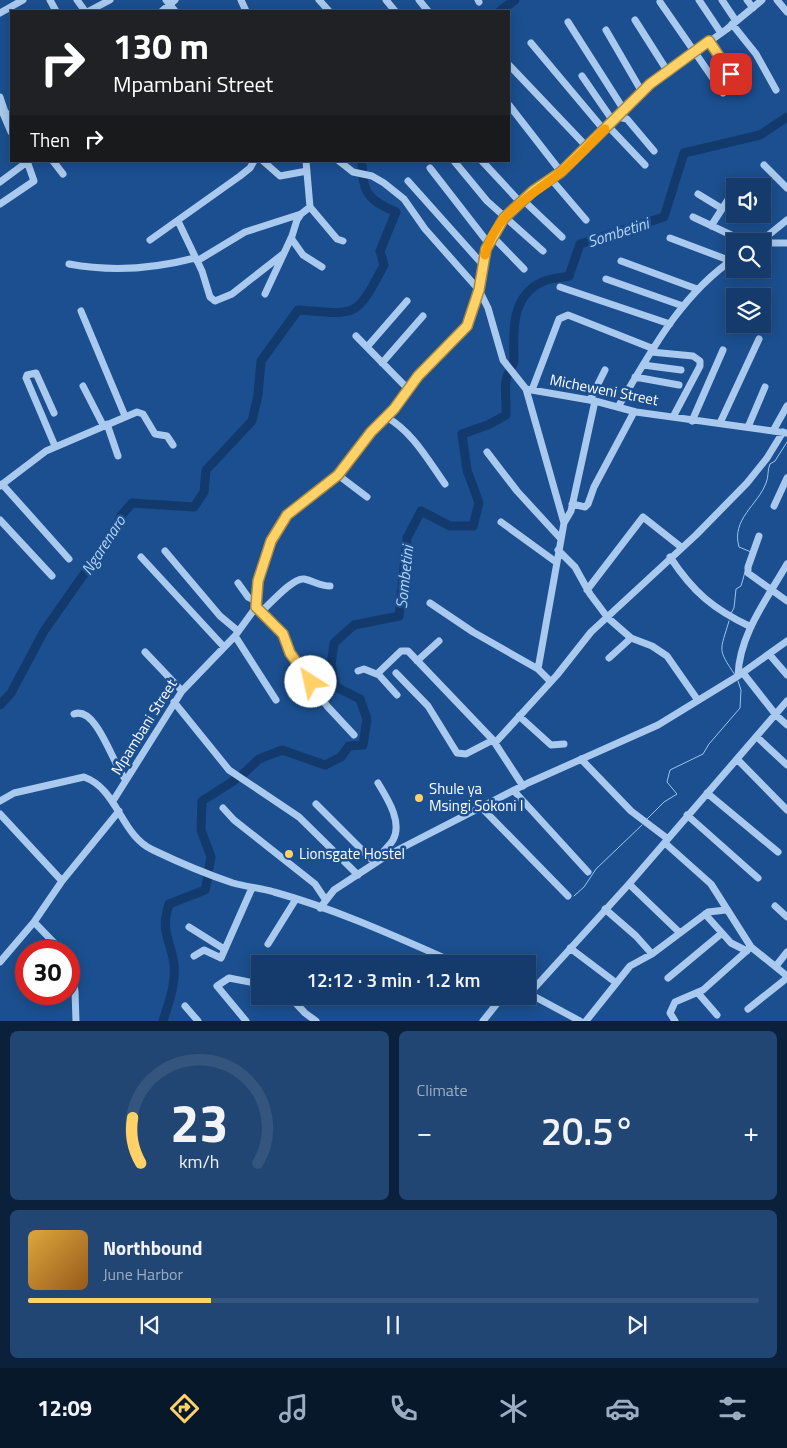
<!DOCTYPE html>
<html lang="en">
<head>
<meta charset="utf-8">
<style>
	body { margin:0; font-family:"Titillium Web",sans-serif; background:#214673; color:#f1f3f6; height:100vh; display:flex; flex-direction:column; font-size:19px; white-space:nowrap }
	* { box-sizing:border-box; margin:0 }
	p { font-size:16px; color:#9dadc1 }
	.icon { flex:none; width:28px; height:28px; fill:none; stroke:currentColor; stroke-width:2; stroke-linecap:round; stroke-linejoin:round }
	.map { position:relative; height:1021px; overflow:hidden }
	.drawer { display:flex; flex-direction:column; gap:10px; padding:10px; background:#0b203b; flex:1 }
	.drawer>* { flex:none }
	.top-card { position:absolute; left:10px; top:10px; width:500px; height:152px; border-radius:0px; box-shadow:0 2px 12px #0003,0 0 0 1px #33557e; background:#202124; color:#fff; overflow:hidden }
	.controls { position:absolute; left:726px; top:178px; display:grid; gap:10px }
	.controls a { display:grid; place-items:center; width:45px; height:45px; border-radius:0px; background:#143b6b; box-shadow:0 2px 12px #0003,0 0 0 1px #33557e; font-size:25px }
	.speed { position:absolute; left:15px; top:940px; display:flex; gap:10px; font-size:25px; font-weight:700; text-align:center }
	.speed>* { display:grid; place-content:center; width:65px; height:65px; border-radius:50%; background:#143b6b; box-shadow:0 2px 12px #0003,0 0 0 1px #33557e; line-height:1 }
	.speed .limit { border:8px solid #d22; background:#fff; color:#111 }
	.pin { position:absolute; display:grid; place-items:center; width:42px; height:42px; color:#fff; margin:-21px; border-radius:10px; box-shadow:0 2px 8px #0006 }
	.me { position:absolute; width:55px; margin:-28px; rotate:325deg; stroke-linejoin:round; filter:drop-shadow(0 0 4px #0008) }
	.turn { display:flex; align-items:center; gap:18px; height:105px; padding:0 20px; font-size:22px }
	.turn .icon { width:65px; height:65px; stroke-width:2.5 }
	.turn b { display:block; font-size:35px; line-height:42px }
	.then { display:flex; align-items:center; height:48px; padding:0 20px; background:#0003; gap:10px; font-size:19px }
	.big { font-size:38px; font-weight:600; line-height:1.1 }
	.drawer .tile { flex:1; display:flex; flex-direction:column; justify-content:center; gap:8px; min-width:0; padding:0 18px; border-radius:8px; background:#214673 }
	.drawer .dial { align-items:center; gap:0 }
	.dial svg { height:130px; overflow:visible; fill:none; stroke:#33557e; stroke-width:7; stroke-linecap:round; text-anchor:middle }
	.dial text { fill:#f1f3f6; stroke:none }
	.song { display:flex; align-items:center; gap:15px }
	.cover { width:60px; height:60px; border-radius:8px; background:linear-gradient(135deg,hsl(40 70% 55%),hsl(30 70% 35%)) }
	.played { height:5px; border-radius:2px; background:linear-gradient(90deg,#ffd166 25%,#33557e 25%) }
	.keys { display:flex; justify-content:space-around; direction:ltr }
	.heat { display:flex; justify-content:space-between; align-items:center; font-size:28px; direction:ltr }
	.drawer .tiles { flex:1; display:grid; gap:10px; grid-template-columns:1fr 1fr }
	.tile:last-child { grid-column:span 2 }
	.trip { position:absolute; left:251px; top:955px; width:285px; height:50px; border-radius:0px; background:#143b6b; box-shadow:0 2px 12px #0003,0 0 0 1px #33557e; font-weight:600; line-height:50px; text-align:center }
	.tabs { display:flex; height:80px; justify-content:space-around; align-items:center; background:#08182b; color:#9dadc1 }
	.tabs .icon { width:35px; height:35px }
	.tabs .active { color:#ffd166 }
	.tabs b { font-size:22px; color:#f1f3f6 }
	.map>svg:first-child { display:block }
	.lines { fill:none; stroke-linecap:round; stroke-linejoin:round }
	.stream { stroke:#9cc4f0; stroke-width:1 }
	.river { stroke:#123a6d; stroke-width:9 }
	.minor { stroke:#a9c9ee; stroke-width:7 }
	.route-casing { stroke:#a68842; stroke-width:12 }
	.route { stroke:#ffd166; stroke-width:9 }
	.slow { stroke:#f59e0b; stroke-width:9 }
	.poi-dot { fill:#ffd166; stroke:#1b4f8f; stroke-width:2 }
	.labels { text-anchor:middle; stroke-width:5; stroke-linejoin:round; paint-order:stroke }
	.street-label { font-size:15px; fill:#fff; stroke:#1b4f8f }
	.poi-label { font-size:15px; fill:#fff; stroke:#1b4f8f; text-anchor:start }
	.water-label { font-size:16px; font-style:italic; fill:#b5d3f5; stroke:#1b4f8f }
</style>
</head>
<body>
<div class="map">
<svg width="787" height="1021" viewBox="0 0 787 1021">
	<rect width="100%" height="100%" fill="#1b4f8f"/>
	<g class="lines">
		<path class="stream" d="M751 552 739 547C731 519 758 505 766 483 769 477 767 470 770 464L775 461 787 442
			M731 613 734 608 736 589 741 586 745 572
			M729 621C720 652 717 648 735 675
			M647 819 664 802 677 794 667 782 670 770 703 754 709 744 740 708 741 690 738 681
			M574 896 584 887 596 869 642 825"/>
		<path class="river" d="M500 11 515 0
			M512 366 514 361C513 332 511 296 542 282 550 278 561 278 569 276L580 244 664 217 684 153 760 135 787 117
			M0 705 11 693 44 631 110 537 121 516 132 503 194 507 204 492 206 470 252 421 258 395 261 361 298 310C357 314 355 320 384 265L380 251 396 212C368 200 362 193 362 161
			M242 775 259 759 282 750 325 765 341 757 349 746 363 745 367 719 360 699 336 687 331 665 334 643 354 625 399 616 407 538 421 511 450 526H473L479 503 467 470 462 434 488 425 506 415C507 402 503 384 508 374
			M209 868 211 857 201 830 202 801 235 780
			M163 1021C169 1002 176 984 174 964 170 938 160 932 169 904L205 890 208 877"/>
		<path class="minor" d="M50 0 56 11
			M77 0 85 11
			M166 0 175 11
			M241 0 246 11
			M319 0 329 11
			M386 0 395 11
			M419 0 428 11
			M478 0 479 2
			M699 0 721 33
			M722 0 736 21
			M747 0 753 8
			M777 0 787 12
			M660 2 723 93
			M89 11 110 0
			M162 11 175 0
			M0 13 23 0
			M635 20 668 72
			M568 22 624 110
			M732 24 756 54 776 90
			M606 30 642 92
			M709 41 742 90
			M531 43 604 130
			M509 65 587 147
			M582 76 613 121
			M0 97 5 112
			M509 105 561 172
			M2 111 11 132
			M0 112H5L11 117
			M618 117 627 119 654 151
			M608 126 645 165
			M53 161 63 174
			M263 161 280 176 307 171
			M306 161 310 207 337 239 343 241
			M339 161 353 172 372 176 384 183 404 199 425 229 479 290 488 308 503 360 526 389 595 401 636 412 787 433
			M454 161 487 201 543 251
			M482 161 520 202
			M764 165 787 188
			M430 168 489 244
			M551 179 586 220
			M408 181 483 265
			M0 182 27 162
			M698 194 721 208
			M523 200 562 237
			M0 204 34 181 27 161
			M693 217 744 241
			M178 221 202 271 210 297 215 301 232 294 283 254
			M711 226 733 192
			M492 236 524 269
			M291 238 303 255 322 267
			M670 238 731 261
			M150 240 240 176 250 168 254 161
			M761 241 787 220
			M762 243H787
			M197 261 245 232 301 214
			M621 261 697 289
			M69 264C112 272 153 269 195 258
			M606 279 683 306
			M560 287 670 324
			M265 294 292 236 297 220 301 214 310 207
			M81 311 125 416
			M356 336 408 389
			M367 347 407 301
			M651 352 693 356 700 361V366L673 417
			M382 363 423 316
			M643 365 681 370
			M635 377 679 385
			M83 386 103 425
			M526 389 564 523 538 669
			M532 390 559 319 568 315 654 349
			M590 400 605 370
			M618 407C650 353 681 294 735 258
			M54 413 36 373 27 375 26 378 55 446
			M386 417C412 431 428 460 445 484
			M692 421 723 350
			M720 423 759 339
			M107 424 118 456
			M748 427 765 387
			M773 431 787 406
			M487 452 517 491 561 539
			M338 475 367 497
			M2 484 69 559
			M0 486 46 451 137 412 143 414 155 434 167 436 173 445
			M572 504 585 507 588 504 594 487 634 412
			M774 506 787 478
			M0 520 52 576
			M501 522 556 562
			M564 523 571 511 595 401
			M759 536 748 567V573L787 601
			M558 550 575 567 590 594 608 618 631 638 652 646 667 656 697 699
			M165 551 220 616 238 631
			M141 557 224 647
			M670 557C693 592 713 609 751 627
			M238 583 248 597 256 601
			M587 590 643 517 681 547
			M430 603 473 632 538 669 550 681
			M256 607 283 634 290 653 327 706 354 735
			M261 612C270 604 293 577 304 579 314 581 320 586 330 586
			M235 636 276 700
			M145 652 182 691
			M769 654 787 675
			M609 658 631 638
			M417 661 439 641
			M358 671 364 669 379 675 397 695
			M396 673 428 706 457 753 466 754 493 740
			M743 673 776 715 787 725
			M377 674 401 651H408L493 740 523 786
			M738 676C739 635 767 599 787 564
			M174 702 229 770 299 817 358 875
			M74 714C97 705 114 768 126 780
			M519 716 551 745 564 744
			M757 737 787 765
			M495 743 557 675 591 632 696 535 747 483 767 458 783 432
			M581 759 631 811 668 839
			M737 759 787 810
			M378 783C387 798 403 822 393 840 389 847 381 851 380 859
			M514 791 588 872
			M707 793 778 852
			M0 801 14 793 84 777C118 789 121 836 153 850 178 862 206 874 233 883 247 887 261 888 274 892 336 909 399 938 458 964
			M113 801 182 691 235 636 256 607 258 581 264 563 275 533 287 515 338 475 371 431 394 409 418 376 467 326 479 290 486 249 504 218 533 191 561 172 650 84 727 29 762 0
			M316 804 375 863
			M481 807 568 896
			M223 808 234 820 315 884 325 899
			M0 814 62 881
			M687 815 758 878
			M665 843 711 884 751 947 787 976
			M629 884 680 933
			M775 906 787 917
			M320 908 334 890 386 856 528 783 658 725 738 676 787 641
			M605 909 636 936 652 954
			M705 914 731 943 747 951
			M34 922 62 951
			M189 927 224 949
			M268 944 296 899
			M570 948 615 982
			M194 956 204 950 221 958 252 888
			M0 962 34 922 62 881 119 811
			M69 963 75 991 76 1021
			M776 966 787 952
			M668 978 722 933
			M528 993 580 1021
			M698 993 717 1015
			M529 994 629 884 787 701
			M289 996 305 1013 316 1021
			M185 1006 198 1021
			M748 1009 787 978
			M246 1021 217 986 229 978 260 984
			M483 1021 503 996
			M586 1021 630 966 652 954 708 912 726 910
			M675 1021 670 1013 675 1002 703 990 751 947"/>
	</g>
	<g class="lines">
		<g class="route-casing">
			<path id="route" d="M311 682 290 653 283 634 256 607 258 581 271 541 287 515 338 475 371 432 394 409 418 376 467 326 479 290 486 249 504 218 533 191 561 172 650 84 709 41 731 74"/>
		</g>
		<use href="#route" class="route"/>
		<path class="slow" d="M485 255C495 213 531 197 561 172 577 159 591 143 605 129"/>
	</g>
	<g class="poi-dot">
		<circle cx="419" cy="798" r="5"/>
		<circle cx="289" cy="854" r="5"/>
	</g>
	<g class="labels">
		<g class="street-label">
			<text transform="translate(604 390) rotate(11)" y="5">Micheweni Street</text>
			<text transform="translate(144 727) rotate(-58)" y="5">Mpambani Street</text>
		</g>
		<g class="poi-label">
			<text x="429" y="794">Shule ya<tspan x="429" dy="17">Msingi Sokoni I</tspan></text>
			<text x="299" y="859">Lionsgate Hostel</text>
		</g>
		<g class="water-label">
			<text transform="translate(618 232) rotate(-18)" y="6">Sombetini</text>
			<text transform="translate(103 545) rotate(-57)" y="6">Ngarenaro</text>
			<text transform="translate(404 577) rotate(-84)" y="6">Sombetini</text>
		</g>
	</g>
</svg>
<div class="controls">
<a><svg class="icon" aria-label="sound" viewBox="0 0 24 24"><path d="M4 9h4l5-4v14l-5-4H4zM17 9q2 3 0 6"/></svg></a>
<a><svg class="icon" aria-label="search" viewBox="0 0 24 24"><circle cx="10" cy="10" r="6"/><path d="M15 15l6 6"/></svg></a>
<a><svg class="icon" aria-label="layers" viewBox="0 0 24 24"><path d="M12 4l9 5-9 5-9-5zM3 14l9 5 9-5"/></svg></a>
</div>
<div class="speed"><div class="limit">30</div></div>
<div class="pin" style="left:731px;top:74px;background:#d93025"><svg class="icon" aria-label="arrive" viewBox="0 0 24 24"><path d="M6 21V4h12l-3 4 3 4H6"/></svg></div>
<svg class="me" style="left:311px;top:682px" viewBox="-20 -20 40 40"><circle r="19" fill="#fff"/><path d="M0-13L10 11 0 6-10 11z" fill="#ffd166"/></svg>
<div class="trip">12:12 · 3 min · 1.2 km</div>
<div class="top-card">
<div class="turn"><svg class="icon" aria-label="right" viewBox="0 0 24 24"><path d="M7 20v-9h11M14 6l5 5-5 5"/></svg><div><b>130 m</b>Mpambani Street</div></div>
<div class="then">Then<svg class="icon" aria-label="right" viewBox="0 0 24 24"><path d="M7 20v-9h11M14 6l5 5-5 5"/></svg></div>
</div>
</div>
<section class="drawer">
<div class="tiles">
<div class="tile dial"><svg viewBox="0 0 100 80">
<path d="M14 69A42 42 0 1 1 86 69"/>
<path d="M14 69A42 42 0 0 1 9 41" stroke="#ffd166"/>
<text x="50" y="56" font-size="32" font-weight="700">23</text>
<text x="50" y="72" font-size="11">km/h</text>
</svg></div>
<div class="tile"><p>Climate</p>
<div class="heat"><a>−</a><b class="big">20.5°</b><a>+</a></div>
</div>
<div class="tile">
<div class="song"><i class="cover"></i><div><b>Northbound</b><p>June Harbor</p></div></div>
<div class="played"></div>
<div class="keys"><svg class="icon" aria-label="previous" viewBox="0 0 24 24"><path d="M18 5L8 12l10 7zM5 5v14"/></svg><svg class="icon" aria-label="pause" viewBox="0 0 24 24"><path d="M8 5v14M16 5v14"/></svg><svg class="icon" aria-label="next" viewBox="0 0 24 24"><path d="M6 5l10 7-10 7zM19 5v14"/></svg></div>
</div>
</div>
</section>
<nav class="tabs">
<b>12:09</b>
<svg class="icon active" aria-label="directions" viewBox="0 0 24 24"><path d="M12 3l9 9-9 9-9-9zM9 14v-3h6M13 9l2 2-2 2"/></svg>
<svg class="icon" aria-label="music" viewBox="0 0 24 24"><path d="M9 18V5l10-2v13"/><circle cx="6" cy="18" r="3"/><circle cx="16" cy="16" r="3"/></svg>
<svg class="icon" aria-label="phone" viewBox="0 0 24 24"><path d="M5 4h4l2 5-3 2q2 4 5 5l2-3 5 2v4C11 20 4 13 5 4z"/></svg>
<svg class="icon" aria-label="climate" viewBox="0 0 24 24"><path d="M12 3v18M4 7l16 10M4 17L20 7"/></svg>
<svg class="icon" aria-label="car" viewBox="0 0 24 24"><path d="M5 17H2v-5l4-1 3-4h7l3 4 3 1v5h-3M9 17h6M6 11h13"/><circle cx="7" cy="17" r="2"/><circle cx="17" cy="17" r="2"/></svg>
<svg class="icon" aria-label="filters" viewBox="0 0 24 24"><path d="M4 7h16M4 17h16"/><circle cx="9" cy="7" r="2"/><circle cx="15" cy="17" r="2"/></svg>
</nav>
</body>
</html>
